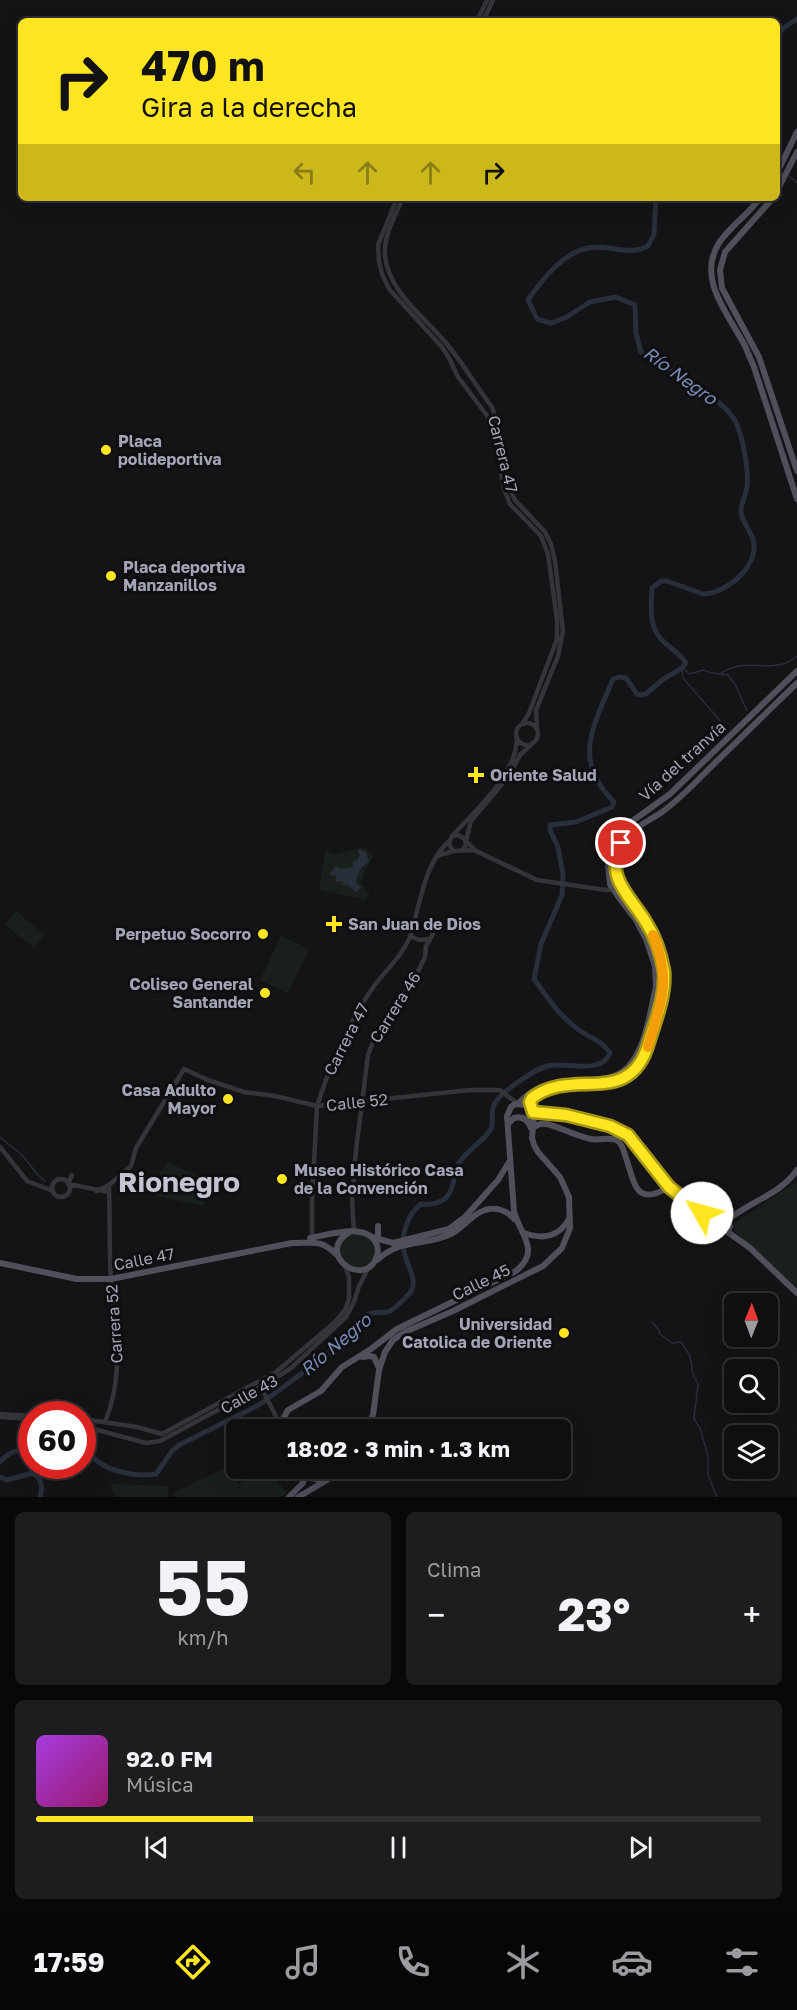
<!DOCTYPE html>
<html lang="es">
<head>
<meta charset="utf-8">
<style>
	body { margin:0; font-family:"Golos Text",sans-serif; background:#1d1c1e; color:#f1f3f6; height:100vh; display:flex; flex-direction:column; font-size:22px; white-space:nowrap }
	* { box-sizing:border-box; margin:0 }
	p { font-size:20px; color:#9b9c9f }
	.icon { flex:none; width:33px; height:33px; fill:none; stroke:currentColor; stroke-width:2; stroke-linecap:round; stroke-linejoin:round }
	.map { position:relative; height:1497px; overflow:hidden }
	.details { display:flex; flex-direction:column; gap:15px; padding:15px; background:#080809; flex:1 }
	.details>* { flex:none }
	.guide { position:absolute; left:18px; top:18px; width:762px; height:183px; border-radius:9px; box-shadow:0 6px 24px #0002,0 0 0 2px #2f2e30; background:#ffe621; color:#111; overflow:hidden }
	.needle { width:39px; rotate:1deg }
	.controls { position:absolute; left:724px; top:1293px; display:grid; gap:12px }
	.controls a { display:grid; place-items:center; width:54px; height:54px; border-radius:9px; background:#0f0e10; box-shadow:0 6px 24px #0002,0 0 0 2px #2f2e30; font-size:30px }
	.speed { position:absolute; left:18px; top:1401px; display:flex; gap:12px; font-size:30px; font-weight:700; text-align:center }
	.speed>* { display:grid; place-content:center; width:78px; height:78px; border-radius:50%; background:#0f0e10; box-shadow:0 6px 24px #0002,0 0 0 2px #2f2e30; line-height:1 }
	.speed .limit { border:9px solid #d22; background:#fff; color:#111 }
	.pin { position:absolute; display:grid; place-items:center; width:51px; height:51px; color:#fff; margin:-26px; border:3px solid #fff; border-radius:50%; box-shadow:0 2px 6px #0007 }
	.me { position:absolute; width:66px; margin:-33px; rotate:308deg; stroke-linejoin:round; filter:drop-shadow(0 0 4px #0008) }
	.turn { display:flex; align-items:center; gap:21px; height:126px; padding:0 24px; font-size:27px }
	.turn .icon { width:78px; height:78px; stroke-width:2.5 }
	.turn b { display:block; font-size:42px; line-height:51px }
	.lanes { display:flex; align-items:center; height:57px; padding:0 24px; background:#0003; justify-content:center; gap:30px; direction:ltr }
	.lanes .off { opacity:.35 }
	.big { font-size:45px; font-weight:700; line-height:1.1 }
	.details .tile { flex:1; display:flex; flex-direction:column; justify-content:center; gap:9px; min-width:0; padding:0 21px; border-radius:9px; background:#1d1c1e }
	.details .dial { align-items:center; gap:0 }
	.dial b { font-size:78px; line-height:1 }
	.song { display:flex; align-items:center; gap:18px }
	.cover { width:72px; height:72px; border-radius:9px; background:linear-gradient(135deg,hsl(280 70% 55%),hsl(320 70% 35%)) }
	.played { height:6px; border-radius:3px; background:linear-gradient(90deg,#ffe621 30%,#2f2e30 30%) }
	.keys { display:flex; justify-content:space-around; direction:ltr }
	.heat { display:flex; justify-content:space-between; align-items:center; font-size:33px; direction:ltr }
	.details .tiles { flex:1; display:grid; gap:15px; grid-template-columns:1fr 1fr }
	.tile:last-child { grid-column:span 2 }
	.trip { position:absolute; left:226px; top:1419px; width:345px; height:60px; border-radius:9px; background:#0f0e10; box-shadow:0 6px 24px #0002,0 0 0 2px #2f2e30; font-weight:700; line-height:60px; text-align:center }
	.tabs { display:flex; height:96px; justify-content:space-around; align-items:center; background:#060606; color:#9b9c9f }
	.tabs .icon { width:42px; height:42px }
	.tabs .current { color:#ffe621 }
	.tabs b { font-size:27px; color:#f1f3f6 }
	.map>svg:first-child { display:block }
	.green { fill:#19201c }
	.water { fill:#282e3a }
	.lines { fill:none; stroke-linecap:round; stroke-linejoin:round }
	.stream { stroke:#282e3a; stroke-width:1.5 }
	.river { stroke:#282e3a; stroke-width:5 }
	.minor { stroke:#34343a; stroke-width:4.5 }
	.major { stroke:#504f5a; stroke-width:6 }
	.route-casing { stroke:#a69615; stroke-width:15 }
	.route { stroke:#ffe621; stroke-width:10 }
	.slow { stroke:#f59e0b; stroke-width:10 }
	.poi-dot { fill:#ffe621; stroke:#0f0e10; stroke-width:2 }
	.labels { text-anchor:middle; stroke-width:6; stroke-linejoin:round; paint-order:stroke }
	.poi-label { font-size:16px; font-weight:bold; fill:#a3a5b7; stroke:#0f0e10; text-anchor:start }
	.street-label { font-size:16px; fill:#a3a5b7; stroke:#0f0e10 }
	.water-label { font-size:18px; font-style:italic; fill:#778ab6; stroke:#0f0e10 }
	.town-label { font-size:28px; font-weight:bold; fill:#c5c5d2; stroke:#0f0e10 }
</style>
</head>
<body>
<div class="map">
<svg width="797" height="1497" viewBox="0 0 797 1497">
	<rect width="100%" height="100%" fill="#141315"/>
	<path class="green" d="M364 847 373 855 363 876 361 883 370 894 365 900 319 890C320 876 324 864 325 851L335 854Z
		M16 911 45 935 34 948 5 925Z
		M281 936 309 949 288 993 260 980Z
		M167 1162 208 1180 204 1206 147 1194Z
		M797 1182V1289L736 1233 733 1227 734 1223Z
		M340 1251a17 17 0 1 1 34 0a17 17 0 1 1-34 0Z
		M227 1467 239 1484 257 1469H267L287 1493 281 1497H175L173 1493Z
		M117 1484 169 1486 167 1497H116L110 1485Z"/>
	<path class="water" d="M359 849 366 852 369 862C362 866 356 873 356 883L361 887 356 892 347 885H342L344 883 342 881 336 882V876L330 875V872L334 870 335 866 341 869 353 867V861H356L360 855 358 852Z"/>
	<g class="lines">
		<path class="stream" d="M789 176 797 183
			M682 668 690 674 703 670 712 673 728 675 735 684 747 711
			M682 669 683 678 728 730
			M722 673C746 655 774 677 797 656
			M0 1137 22 1155 38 1175 45 1181
			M652 1322 659 1330 660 1334 672 1343 681 1342 690 1356 693 1374 698 1384 694 1419 700 1428 708 1456V1475L717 1497"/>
		<path class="river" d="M777 37 783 28 797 19
			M82 1448C89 1454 97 1462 105 1466 118 1473 142 1477 156 1474L172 1451 179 1445 259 1405 324 1357 367 1315C374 1311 382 1314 390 1311 396 1308 403 1300 408 1295 421 1283 406 1265 404 1251 401 1234 407 1215 421 1204 428 1205 436 1204 443 1200 455 1192 453 1174 459 1163 466 1151 487 1138 491 1129 495 1119 488 1110 498 1099 506 1089 534 1070 547 1066 566 1061 601 1076 610 1053 603 1041 590 1038 579 1030 560 1017 547 997 534 979L541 944 562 895 563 874 558 847 550 830V825L576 822 612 807 614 802C571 759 594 726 613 679L619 677 626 678 637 694 641 695 646 694 662 680 682 668 686 663C680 654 673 650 665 643 648 629 651 608 652 588L661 581H667L703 594C727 593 761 565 753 539 750 530 740 519 741 509 742 502 746 494 747 487 749 471 742 428 732 416 711 390 669 370 641 352L636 333 635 305 616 297 590 302 565 318 551 323 537 319 528 300C541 281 564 252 588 248 603 245 620 252 635 250 639 250 644 248 648 246L654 234 656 198
			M0 1462C9 1452 18 1448 32 1450
			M0 1477 7 1480 32 1473C42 1478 43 1488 40 1497"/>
		<path class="minor" d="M477 21 487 0
			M483 21 493 0
			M397 198 378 245 379 261 382 274 389 289 442 347 449 358 458 377 488 417 495 438 504 489 510 504 541 536 548 554 557 620V639L529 713 522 724
			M403 198C396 214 383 237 385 255 388 292 424 316 446 343 463 363 476 386 492 407L495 416 509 487 515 500 545 532 551 544 555 561 563 631 558 656 536 710 537 730
			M516 734a11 11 0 1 1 22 0a11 11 0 1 1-22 0Z
			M534 742 520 755 509 776 471 821 466 841 476 851 537 880 606 890 613 889
			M452 836C475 811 517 774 517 738
			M462 850 466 845 465 839 458 835 452 836 449 844 453 851 474 850
			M437 856 453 851
			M410 936 419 940 429 939
			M0 1147 27 1181 53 1191
			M72 1175 68 1184 109 1192
			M52 1188a9 9 0 1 1 18 0a9 9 0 1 1-18 0Z
			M96 1191 109 1185 131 1166 136 1148 184 1069 208 1080 244 1092 275 1096 317 1106 470 1090H500L518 1104
			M354 1231 352 1199 356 1150 368 1055 376 1034 416 976 425 957 426 946 433 934 432 929 414 920
			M312 1238V1201L317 1106C330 1065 350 1020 374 986 386 970 402 956 410 937 413 931 414 922 416 915 423 888 428 861 449 841
			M261 1387 283 1430
			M0 1414 32 1416
			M0 1417 32 1419
			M82 1419 137 1427 162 1434 276 1372 335 1322 345 1310 349 1299V1277L345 1266
			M105 1422C125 1374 115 1332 111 1282 109 1250 110 1217 109 1185
			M82 1426 146 1443 160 1441 268 1383 291 1368 346 1317 354 1302 359 1286 369 1267"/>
		<path class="major" d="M777 173 797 132
			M777 191 797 152
			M760 198C749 214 730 226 719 243 696 279 729 315 745 346 748 353 751 360 754 367L797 499
			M773 198 725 252 720 270 722 288 759 357 797 471
			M518 1104C554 1062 609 1097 632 1062 647 1041 650 1011 656 987L655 966 646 939 636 920 619 898 610 884 608 863 613 842 620 830 670 794 797 671
			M533 1112 566 1115 610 1126 628 1135 669 1187 722 1227
			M508 1124 514 1118C522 1116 528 1119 531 1128
			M532 1128 540 1124H547C562 1128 576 1136 591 1139 599 1141 611 1136 618 1141 623 1145 624 1152 626 1158 635 1185 636 1207 669 1187
			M722 1226a4 4 0 1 1 8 0a4 4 0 1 1-8 0Z
			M724 1223C747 1202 779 1196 797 1170
			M725 1230 750 1248 797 1293
			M524 1233C544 1240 560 1237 570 1217
			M372 1237 393 1243 449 1229 465 1217 498 1180 509 1162
			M310 1238C328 1235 366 1222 376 1243 378 1247 378 1252 377 1256 365 1291 313 1253 350 1232
			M378 1240V1226
			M377 1260C403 1237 423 1247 451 1234 463 1228 472 1214 485 1210 496 1207 507 1210 514 1219
			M0 1263 77 1279H111L292 1243C315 1243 321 1239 338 1256
			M362 1357 370 1356 374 1357 378 1366
			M284 1430 283 1419 288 1410 321 1391 342 1367 371 1349 397 1329 516 1271C542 1250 519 1234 514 1211L507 1116 511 1107 515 1104 525 1105 531 1110
			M366 1430 373 1415 379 1370 385 1352 393 1340 405 1332 453 1311 543 1266 562 1248 570 1228 569 1197 560 1177 538 1152 534 1145 532 1138 534 1115 531 1101C558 1069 614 1100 640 1066 649 1054 651 1037 655 1023 660 1005 666 988 663 969 661 953 655 936 647 922 632 899 607 880 618 850 626 830 646 823 662 812 683 797 700 777 719 759 745 734 771 708 797 683
			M304 1468C310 1477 315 1483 326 1478
			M289 1497 303 1483 305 1470
			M298 1497 327 1480 338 1468"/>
	</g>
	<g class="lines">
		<g class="route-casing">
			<path id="route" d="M621 843C604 879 631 896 647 924 656 938 661 955 664 971 666 995 656 1019 649 1042 630 1110 573 1066 532 1098L530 1102 533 1112 566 1115 610 1126 628 1135 669 1187 702 1213"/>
		</g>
		<use href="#route" class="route"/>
		<path class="slow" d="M648 1047C661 1001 672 981 653 935"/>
	</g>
	<g class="poi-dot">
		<circle cx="106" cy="450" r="6"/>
		<circle cx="111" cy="576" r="6"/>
		<path d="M473 766h6v6h6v6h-6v6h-6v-6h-6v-6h6z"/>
		<path d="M331 915h6v6h6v6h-6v6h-6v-6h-6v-6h6z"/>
		<circle cx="263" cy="934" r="6"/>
		<circle cx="265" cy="993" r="6"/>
		<circle cx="228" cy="1099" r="6"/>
		<circle cx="282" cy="1179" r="6"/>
		<circle cx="564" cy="1333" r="6"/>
	</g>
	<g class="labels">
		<g class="poi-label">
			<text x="118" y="447">Placa<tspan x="118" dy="18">polideportiva</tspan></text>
			<text x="123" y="573">Placa deportiva<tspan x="123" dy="18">Manzanillos</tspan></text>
			<text x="490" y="781">Oriente Salud</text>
			<text x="348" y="930">San Juan de Dios</text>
			<text x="251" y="940" text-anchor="end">Perpetuo Socorro</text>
			<text x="253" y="990" text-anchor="end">Coliseo General<tspan x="253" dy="18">Santander</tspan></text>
			<text x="216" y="1096" text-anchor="end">Casa Adulto<tspan x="216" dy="18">Mayor</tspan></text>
			<text x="294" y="1176">Museo Histórico Casa<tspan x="294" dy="18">de la Convención</tspan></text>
			<text x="552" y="1330" text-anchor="end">Universidad<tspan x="552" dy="18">Catolica de Oriente</tspan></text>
		</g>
		<g class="street-label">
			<text transform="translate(503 454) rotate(76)" y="6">Carrera 47</text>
			<text transform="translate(682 761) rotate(-42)" y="6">Vía del tranvía</text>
			<text transform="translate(395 1007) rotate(-58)" y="6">Carrera 46</text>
			<text transform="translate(346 1039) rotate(-63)" y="6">Carrera 47</text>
			<text transform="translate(357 1102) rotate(-6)" y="6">Calle 52</text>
			<text transform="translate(144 1259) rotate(-11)" y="6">Calle 47</text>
			<text transform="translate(481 1282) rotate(-26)" y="6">Calle 45</text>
			<text transform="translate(114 1324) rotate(-94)" y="6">Carrera 52</text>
			<text transform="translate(249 1394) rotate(-29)" y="6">Calle 43</text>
		</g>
		<g class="water-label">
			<text transform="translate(680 376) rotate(36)" y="6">Río Negro</text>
			<text transform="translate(336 1345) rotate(-40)" y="6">Río Negro</text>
		</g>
		<g class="town-label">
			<text x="179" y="1192">Rionegro</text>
		</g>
	</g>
</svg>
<div class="controls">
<a><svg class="needle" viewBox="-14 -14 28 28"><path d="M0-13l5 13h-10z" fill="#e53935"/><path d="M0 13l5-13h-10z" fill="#9b9c9f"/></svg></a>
<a><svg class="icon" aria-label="search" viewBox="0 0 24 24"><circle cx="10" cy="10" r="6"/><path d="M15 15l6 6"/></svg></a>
<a><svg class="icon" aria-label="layers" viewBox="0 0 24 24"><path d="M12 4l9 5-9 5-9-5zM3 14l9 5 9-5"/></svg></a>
</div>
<div class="speed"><div class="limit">60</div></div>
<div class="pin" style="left:621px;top:843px;background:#d93025"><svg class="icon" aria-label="arrive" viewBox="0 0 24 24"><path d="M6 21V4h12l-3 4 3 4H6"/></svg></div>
<svg class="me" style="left:702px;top:1213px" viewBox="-20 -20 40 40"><circle r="19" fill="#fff"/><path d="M0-13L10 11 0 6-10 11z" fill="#ffe621"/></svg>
<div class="trip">18:02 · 3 min · 1.3 km</div>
<div class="guide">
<div class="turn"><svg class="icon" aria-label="right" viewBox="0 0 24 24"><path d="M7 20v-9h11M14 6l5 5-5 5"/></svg><div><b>470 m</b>Gira a la derecha</div></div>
<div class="lanes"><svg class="icon off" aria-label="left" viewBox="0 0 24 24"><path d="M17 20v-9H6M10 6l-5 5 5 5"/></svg><svg class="icon off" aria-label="ahead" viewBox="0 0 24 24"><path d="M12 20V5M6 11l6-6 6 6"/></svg><svg class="icon off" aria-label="ahead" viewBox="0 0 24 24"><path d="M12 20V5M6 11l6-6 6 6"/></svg><svg class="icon" aria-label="right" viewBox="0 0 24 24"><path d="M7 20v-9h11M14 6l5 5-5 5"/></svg></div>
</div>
</div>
<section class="details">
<div class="tiles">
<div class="tile dial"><b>55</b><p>km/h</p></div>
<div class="tile"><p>Clima</p>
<div class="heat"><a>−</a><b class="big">23°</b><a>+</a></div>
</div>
<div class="tile">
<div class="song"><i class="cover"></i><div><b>92.0 FM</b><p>Música</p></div></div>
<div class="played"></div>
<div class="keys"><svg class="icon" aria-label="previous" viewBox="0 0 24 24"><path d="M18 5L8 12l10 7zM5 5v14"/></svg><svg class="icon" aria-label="pause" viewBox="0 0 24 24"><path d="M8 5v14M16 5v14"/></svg><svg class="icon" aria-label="next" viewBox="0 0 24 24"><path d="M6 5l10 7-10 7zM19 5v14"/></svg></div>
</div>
</div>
</section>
<nav class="tabs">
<b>17:59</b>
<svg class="icon current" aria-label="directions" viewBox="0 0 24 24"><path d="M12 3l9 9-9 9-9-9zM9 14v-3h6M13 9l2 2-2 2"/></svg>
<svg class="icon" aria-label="music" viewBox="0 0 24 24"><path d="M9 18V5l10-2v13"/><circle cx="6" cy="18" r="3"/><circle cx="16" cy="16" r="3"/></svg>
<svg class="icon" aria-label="phone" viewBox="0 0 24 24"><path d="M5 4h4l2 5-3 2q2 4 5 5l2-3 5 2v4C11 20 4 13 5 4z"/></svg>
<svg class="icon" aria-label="climate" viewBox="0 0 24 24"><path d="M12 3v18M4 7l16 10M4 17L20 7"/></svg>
<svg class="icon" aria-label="car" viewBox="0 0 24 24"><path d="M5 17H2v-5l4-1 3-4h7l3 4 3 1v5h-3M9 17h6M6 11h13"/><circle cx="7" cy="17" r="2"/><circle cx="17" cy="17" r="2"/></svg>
<svg class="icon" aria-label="filters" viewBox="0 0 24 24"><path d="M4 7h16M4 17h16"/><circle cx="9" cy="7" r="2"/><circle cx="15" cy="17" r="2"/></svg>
</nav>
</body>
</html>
